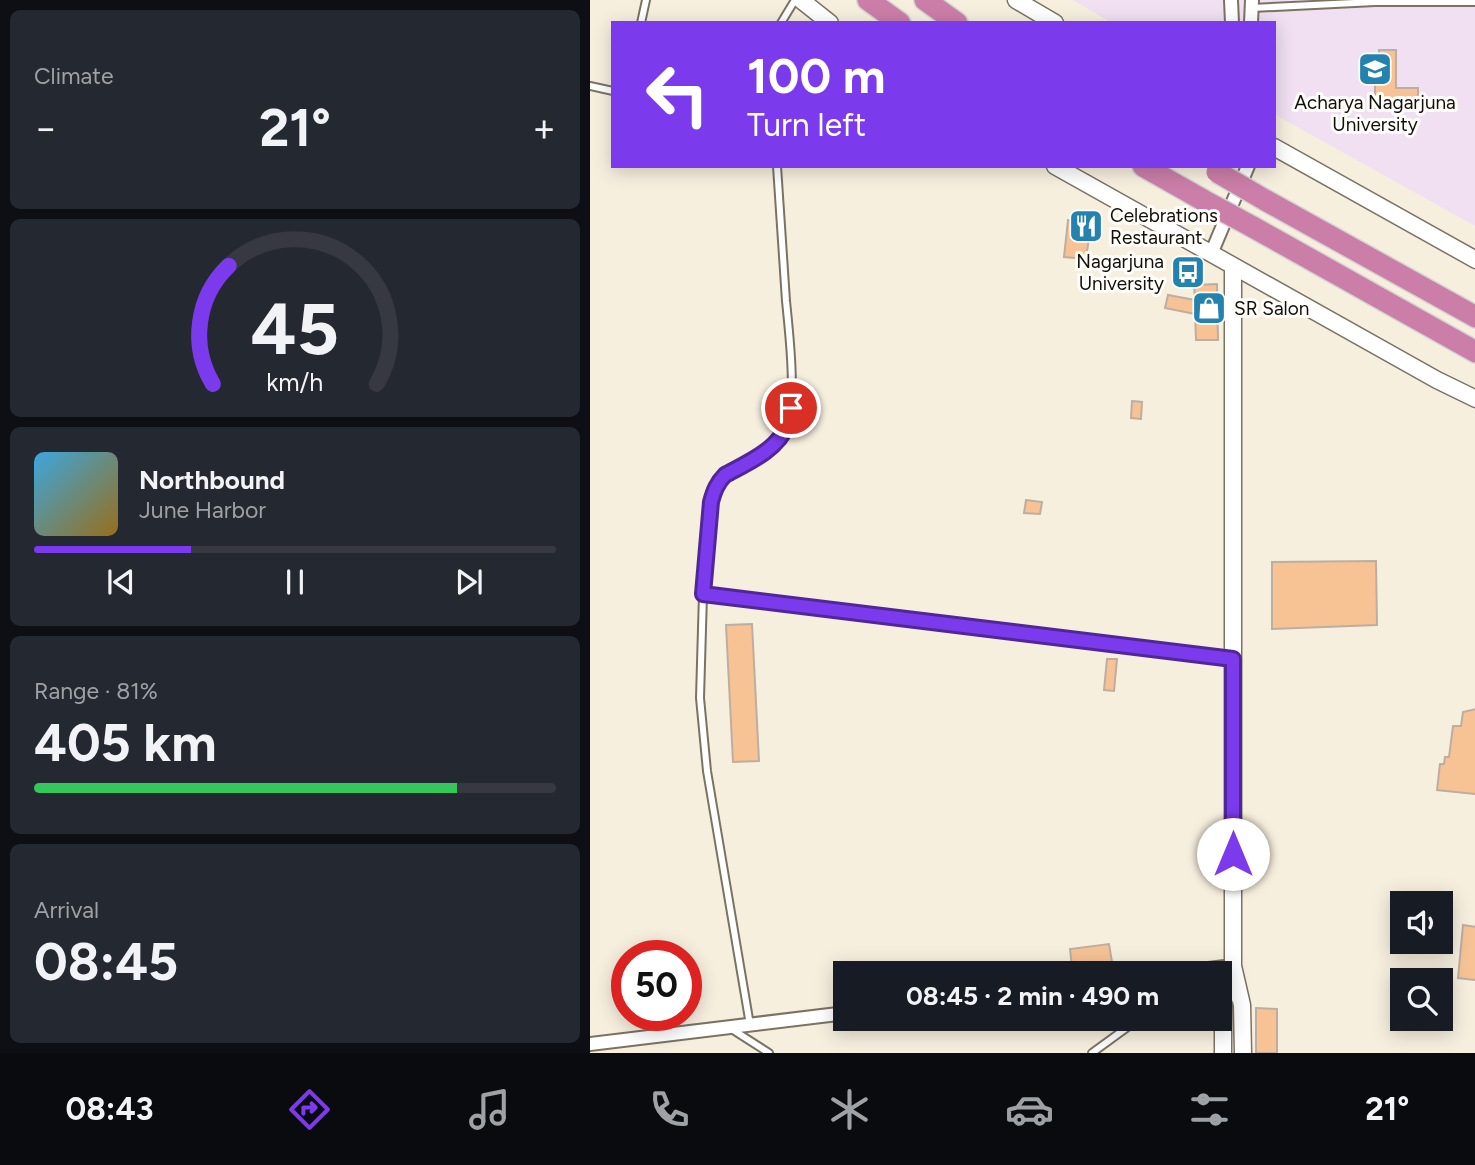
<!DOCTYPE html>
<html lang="en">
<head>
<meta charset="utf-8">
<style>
	body { margin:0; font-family:Figtree,sans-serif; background:#242831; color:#f1f3f6; height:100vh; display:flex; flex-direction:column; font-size:26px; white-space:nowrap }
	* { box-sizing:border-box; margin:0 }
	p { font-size:23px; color:#9ea1a6 }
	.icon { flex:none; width:38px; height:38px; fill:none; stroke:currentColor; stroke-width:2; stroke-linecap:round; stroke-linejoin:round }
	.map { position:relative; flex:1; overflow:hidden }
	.sheet { display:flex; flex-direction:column; gap:10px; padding:10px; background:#0d0f14; width:590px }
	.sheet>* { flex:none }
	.hud { position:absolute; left:21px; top:21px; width:665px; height:147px; border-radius:0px; box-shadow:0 4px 18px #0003; background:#7c3aed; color:#fff; overflow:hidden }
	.buttons { position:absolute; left:800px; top:891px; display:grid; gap:14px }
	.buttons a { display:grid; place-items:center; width:63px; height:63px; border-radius:0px; background:#171b24; box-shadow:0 4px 18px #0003; font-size:35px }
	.speed { position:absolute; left:21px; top:940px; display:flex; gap:14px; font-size:35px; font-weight:700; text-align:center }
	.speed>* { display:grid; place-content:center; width:91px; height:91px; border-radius:50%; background:#171b24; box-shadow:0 4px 18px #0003; line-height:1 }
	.speed .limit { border:10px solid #d22; background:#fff; color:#111 }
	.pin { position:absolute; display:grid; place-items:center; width:60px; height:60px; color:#fff; margin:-30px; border:4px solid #fff; border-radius:50%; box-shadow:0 2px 7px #0007 }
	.me { position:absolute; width:77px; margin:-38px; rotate:0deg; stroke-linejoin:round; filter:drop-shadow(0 0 5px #0008) }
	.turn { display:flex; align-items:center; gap:24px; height:147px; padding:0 21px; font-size:32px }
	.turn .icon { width:91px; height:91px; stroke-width:2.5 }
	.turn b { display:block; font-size:49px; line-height:60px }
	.big { font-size:52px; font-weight:700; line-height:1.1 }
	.sheet .card { flex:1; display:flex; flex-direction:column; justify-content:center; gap:10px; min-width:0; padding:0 24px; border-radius:10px; background:#242831 }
	.sheet .dial { align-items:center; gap:0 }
	.dial svg { height:182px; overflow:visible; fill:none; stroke:#363941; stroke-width:7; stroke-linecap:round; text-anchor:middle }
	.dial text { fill:#f1f3f6; stroke:none }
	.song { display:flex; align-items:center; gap:21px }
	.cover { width:84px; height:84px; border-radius:10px; background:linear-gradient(135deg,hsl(200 70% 55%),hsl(40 70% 35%)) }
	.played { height:7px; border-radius:4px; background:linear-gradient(90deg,#7c3aed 30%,#363941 30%) }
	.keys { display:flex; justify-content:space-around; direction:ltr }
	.heat { display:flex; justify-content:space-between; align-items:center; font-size:38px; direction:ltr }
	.charge { height:10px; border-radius:5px; background:linear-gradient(90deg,#34c759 81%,#363941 0) }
	.trip { position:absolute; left:243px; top:961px; width:399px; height:70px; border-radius:0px; background:#171b24; box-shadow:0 4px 18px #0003; font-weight:700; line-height:70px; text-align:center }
	.tab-bar { display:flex; height:112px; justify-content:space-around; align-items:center; background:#090b0e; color:#9ea1a6 }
	.tab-bar .icon { width:49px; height:49px }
	.tab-bar .current { color:#7c3aed }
	.tab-bar b { font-size:32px; color:#f1f3f6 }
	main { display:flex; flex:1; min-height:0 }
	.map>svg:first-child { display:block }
	.education { fill:#f0e0f2 }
	.building { fill:#f7c395; stroke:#bcaea2; stroke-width:2 }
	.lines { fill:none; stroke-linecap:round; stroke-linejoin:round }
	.lane-casing { stroke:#7a7364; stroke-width:10 }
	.street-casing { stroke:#7a7364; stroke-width:16 }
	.secondary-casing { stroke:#7a7364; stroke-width:19 }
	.highway-casing { stroke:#d4d4d3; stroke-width:24 }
	.lane { stroke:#fff; stroke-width:6 }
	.street { stroke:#fff; stroke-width:12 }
	.secondary { stroke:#fff; stroke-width:16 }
	.highway { stroke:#cb7ea8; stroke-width:21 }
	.highway-bridge-casing { stroke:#d4d4d3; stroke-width:24; stroke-linecap:butt }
	.highway-bridge { stroke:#cb7ea8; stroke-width:21 }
	.route-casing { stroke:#51269a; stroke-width:18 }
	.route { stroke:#7c3aed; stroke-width:12 }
	.labels { text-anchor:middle; stroke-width:6; stroke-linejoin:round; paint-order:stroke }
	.poi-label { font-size:19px; fill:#110f09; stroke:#fffdfa; text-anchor:start }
</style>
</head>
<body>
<main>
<section class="sheet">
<div class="card"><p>Climate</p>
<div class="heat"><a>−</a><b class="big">21°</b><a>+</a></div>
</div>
<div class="card dial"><svg viewBox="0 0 100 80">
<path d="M14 69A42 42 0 1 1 86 69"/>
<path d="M14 69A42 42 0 0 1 21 17" stroke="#7c3aed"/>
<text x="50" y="56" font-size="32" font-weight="700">45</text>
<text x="50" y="72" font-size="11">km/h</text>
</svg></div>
<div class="card">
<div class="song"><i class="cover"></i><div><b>Northbound</b><p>June Harbor</p></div></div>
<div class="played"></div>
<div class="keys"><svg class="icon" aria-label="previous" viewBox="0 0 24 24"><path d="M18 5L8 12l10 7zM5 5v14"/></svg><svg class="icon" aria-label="pause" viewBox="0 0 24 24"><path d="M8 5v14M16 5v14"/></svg><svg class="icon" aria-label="next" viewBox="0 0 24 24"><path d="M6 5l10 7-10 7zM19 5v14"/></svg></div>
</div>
<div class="card"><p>Range · 81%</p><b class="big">405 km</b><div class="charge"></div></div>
<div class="card"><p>Arrival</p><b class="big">08:45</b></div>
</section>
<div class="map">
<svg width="886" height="1053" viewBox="0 0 886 1053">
	<rect width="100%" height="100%" fill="#f7efde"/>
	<path class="education" d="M483 0H885V226L684 114V23H522Z"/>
	<path class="building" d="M789 50H806V88H828V108H785V68H789Z
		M478 220 501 223 496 259 474 257Z
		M627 284 628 340H606L605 314 575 308 578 295 605 300 604 285Z
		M542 401 552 402 551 419 541 418Z
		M436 500 452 502 450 514 434 513Z
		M786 561 787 625 682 629V562Z
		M162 624 169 761 143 762 136 625Z
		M517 659H527L524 691 514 690Z
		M886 709V794L847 790 850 764H854L855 757H859L863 726H871L873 712Z
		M873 925 886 927V980L868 978Z
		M519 944 522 962 482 967 480 949Z
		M666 1008 687 1009V1053H666Z"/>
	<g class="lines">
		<g class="lane-casing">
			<path id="lane" d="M662 8 785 2H886
				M51 23 56 0
				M191 23 205 0
				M0 86 23 91
				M113 594 641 658
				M160 1025 117 771 110 698 113 594 121 502C124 491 127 483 135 476 156 463 183 452 195 430 208 406 199 331 196 301 193 256 190 211 187 166
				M140 1028 179 1053
				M502 1053 550 1018"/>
		</g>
		<g class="street-casing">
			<path id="street" d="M641 0 642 23
				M661 23 662 0
				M621 254 658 166
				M586 973 643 966
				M0 1044 256 1013"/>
		</g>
		<g class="secondary-casing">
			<path id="secondary" d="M211 0 240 23
				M426 0 465 23
				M684 147 886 260
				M465 166 847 380 886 399
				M643 266V966L652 1005 653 1053
				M633 1053V1006L642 969"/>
		</g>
		<g class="highway-casing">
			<path id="highway" d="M278 0 310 23
				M335 0 367 23
				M553 166 613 200
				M675 200 886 317
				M661 226 886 352"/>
		</g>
		<use href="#lane" class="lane"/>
		<use href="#street" class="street"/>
		<use href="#secondary" class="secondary"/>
		<use href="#highway" class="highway"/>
		<g class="highway-bridge-casing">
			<path id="highway-bridge" d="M627 172 675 200
				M613 200 661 226"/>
		</g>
		<use href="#highway-bridge" class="highway-bridge"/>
	</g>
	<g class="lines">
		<g class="route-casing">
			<path id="route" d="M201 408C200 413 199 419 197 425 188 450 157 463 135 475 127 483 124 491 121 502L113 594 643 659V854"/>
		</g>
		<use href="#route" class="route"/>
	</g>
	<defs>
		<g id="university-square" transform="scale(1.75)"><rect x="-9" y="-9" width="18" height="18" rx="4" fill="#2383ae" stroke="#fffdfa"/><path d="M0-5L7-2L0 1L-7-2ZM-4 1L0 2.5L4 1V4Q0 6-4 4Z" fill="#fff"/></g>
		<g id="restaurant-square" transform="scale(1.75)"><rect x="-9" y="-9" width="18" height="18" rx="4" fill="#2383ae" stroke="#fffdfa"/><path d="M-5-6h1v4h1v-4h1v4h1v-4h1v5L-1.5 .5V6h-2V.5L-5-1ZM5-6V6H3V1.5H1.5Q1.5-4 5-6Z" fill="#fff"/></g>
		<g id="bus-square" transform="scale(1.75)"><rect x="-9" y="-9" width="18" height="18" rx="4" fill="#2383ae" stroke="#fffdfa"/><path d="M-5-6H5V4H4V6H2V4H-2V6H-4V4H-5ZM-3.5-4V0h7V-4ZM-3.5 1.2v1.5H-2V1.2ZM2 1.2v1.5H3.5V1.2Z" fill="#fff"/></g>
		<g id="shop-square" transform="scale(1.75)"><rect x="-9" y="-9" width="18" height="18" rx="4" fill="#2383ae" stroke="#fffdfa"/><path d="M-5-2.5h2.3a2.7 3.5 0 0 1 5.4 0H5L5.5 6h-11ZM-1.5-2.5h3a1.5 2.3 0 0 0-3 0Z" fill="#fff"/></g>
	</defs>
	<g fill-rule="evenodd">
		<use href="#university-square" x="785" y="69"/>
		<use href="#restaurant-square" x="496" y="226"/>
		<use href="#bus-square" x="598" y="272"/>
		<use href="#shop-square" x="619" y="308"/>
	</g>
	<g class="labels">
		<g class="poi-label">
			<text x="785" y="109" text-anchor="middle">Acharya Nagarjuna<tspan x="785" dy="22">University</tspan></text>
			<text x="520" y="222">Celebrations<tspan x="520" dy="22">Restaurant</tspan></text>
			<text x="574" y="268" text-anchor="end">Nagarjuna<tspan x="574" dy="22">University</tspan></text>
			<text x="644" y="315">SR Salon</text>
		</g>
	</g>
</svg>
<div class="buttons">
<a><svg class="icon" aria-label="sound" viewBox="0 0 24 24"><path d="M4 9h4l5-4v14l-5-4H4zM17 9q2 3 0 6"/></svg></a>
<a><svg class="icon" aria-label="search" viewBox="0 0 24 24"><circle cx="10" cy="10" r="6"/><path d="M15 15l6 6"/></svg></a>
</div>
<div class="speed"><div class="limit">50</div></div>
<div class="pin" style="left:201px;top:408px;background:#d93025"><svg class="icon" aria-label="arrive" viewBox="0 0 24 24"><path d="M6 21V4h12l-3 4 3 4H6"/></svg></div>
<svg class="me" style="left:643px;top:854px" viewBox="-20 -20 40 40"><circle r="19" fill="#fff"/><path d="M0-13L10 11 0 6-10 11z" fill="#7c3aed"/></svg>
<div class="trip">08:45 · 2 min · 490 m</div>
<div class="hud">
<div class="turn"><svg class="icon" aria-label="left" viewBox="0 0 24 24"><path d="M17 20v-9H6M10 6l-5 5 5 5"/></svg><div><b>100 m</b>Turn left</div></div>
</div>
</div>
</main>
<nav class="tab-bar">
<b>08:43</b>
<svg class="icon current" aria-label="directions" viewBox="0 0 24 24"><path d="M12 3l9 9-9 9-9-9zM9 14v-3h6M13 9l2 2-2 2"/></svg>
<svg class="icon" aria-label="music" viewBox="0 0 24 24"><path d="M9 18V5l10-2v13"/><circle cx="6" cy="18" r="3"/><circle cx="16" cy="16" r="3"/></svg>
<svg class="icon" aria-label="phone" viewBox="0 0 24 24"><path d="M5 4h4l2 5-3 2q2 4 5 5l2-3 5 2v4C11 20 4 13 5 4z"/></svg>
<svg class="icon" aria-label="climate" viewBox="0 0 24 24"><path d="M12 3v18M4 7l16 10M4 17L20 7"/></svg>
<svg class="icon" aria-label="car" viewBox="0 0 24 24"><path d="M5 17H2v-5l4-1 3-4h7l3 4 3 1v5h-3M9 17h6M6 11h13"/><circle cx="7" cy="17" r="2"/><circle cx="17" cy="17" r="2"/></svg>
<svg class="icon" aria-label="filters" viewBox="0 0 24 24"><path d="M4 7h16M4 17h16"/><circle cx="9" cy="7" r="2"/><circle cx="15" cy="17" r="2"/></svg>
<b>21°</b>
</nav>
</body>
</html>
